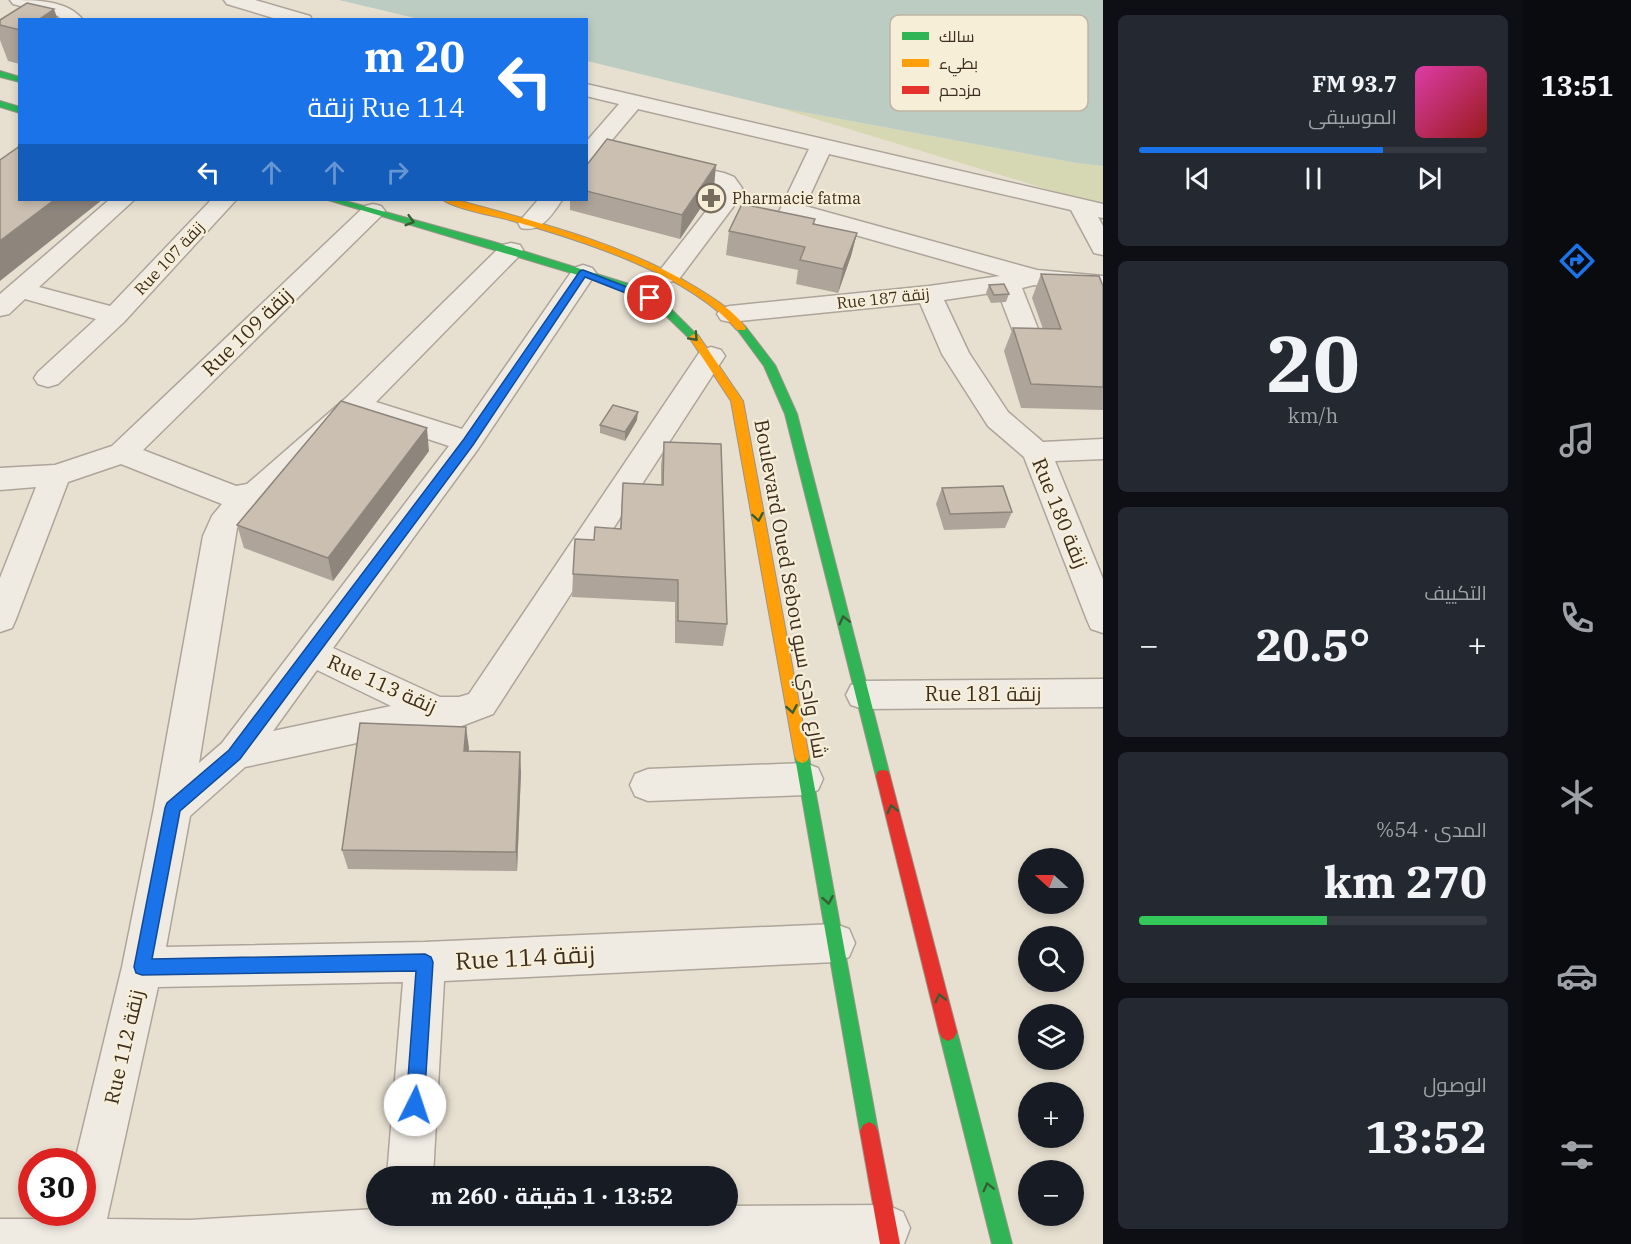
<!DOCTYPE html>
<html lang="ar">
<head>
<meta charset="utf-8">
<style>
	body { margin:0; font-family:"IBM Plex Serif",Cairo,serif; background:#242831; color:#f1f3f6; direction:rtl; height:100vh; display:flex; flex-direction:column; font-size:22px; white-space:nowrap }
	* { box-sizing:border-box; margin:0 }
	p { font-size:20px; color:#9ea1a6 }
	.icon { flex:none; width:33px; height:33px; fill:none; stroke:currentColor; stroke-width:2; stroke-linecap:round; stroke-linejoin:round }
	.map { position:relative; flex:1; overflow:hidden; direction:ltr }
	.panel { display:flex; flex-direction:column; gap:15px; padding:15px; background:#0d0f14; width:420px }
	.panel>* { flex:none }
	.top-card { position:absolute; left:18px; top:18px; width:570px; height:183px; border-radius:0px; box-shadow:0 3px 9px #0003; direction:rtl; background:#1a73e8; color:#fff; overflow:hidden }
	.needle { width:39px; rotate:291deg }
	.buttons { position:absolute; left:1018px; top:848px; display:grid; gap:12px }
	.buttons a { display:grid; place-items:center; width:66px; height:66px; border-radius:50%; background:#171b24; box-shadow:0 3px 9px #0003; font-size:30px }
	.speed { position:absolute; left:18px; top:1148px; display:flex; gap:12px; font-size:30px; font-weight:700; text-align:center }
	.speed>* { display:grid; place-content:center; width:78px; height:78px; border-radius:50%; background:#171b24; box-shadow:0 3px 9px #0003; line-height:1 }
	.speed .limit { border:9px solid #d22; background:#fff; color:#111 }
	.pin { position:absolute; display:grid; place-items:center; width:51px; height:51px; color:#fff; margin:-26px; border:3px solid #fff; border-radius:50%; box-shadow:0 2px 6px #0007 }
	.me { position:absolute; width:66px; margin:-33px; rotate:4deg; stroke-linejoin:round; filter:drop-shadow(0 0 4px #0008) }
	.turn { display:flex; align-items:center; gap:21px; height:126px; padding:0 24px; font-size:27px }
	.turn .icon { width:78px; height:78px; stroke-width:2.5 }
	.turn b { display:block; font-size:42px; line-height:51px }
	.lanes { display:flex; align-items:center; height:57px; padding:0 24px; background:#0003; justify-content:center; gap:30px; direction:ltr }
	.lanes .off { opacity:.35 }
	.big { font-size:45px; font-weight:700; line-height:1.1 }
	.panel .card { flex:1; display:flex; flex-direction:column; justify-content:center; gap:9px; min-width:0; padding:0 21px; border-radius:9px; background:#242831 }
	.panel .dial { align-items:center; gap:0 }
	.dial b { font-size:78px; line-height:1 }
	.song { display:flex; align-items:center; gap:18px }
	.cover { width:72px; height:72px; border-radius:9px; background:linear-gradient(135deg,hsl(320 70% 55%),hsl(0 70% 35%)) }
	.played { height:6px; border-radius:3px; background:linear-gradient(90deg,#1a73e8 70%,#363941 70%) }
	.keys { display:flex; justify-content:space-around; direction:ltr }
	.heat { display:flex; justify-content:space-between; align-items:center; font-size:33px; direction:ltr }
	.charge { height:9px; border-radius:4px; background:linear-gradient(90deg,#34c759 54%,#363941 0) }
	.trip { position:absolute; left:366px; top:1166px; width:372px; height:60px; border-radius:30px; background:#171b24; box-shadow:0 3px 9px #0003; font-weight:700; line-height:60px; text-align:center; direction:rtl }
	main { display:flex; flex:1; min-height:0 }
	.tabs { display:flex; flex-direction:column; width:108px; justify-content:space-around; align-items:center; background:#090b0e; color:#9ea1a6 }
	.tabs .icon { width:42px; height:42px }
	.tabs .selected { color:#1a73e8 }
	.tabs b { font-size:27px; color:#f1f3f6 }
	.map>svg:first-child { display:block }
	.green { fill:#d6d7b3 }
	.water { fill:#bcccc2 }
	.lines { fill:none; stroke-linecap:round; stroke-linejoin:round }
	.street-casing { stroke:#ada599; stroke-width:3 }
	.fast-casing { stroke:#9c958a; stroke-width:2 }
	.slow-casing { stroke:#9c958a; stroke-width:2 }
	.jam-casing { stroke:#9c958a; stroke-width:2 }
	.street { fill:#efebe3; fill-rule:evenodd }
	.fast { fill:#30b455; fill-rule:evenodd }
	.slow { fill:#ff9f0a; fill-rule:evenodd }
	.jam { fill:#e5322d; fill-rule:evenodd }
	.wall { fill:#afa499 }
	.shaded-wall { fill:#8e867d }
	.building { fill:#cbbfb2; stroke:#8e867d; stroke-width:1.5 }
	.oneway { stroke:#385d33 }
	.route { fill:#1a73e8; stroke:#114b97; stroke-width:1.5 }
	.labels { text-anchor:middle; stroke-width:4.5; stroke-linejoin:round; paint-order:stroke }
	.far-poi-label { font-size:16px; fill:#3d2e20; stroke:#f7eed8; text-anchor:start }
	.far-street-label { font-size:16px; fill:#3d2e20; stroke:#f7eed8 }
	.street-label { font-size:20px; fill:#3d2e20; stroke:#f7eed8 }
	.near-street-label { font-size:24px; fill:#3d2e20; stroke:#f7eed8 }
	.key { fill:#f7eed8; stroke:#bfb4a1; stroke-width:1.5 }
	.key-label { font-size:16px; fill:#3d2e20 }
</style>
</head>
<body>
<main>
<nav class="tabs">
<b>13:51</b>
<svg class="icon selected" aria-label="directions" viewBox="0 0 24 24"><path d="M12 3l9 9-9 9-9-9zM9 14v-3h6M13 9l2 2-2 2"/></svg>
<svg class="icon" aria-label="music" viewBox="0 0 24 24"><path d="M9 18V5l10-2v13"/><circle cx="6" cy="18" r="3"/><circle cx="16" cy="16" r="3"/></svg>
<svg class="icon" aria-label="phone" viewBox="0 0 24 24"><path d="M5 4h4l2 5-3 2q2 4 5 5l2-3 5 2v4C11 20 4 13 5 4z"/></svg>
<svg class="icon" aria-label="climate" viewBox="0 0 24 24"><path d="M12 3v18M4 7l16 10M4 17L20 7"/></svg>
<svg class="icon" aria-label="car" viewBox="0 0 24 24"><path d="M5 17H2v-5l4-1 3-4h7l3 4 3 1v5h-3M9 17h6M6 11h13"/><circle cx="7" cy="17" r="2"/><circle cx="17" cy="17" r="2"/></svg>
<svg class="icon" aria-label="filters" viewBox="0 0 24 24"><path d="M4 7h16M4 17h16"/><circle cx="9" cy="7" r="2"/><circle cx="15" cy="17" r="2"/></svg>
</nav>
<section class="panel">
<div class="card">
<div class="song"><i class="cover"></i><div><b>93.7 FM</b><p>الموسيقى</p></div></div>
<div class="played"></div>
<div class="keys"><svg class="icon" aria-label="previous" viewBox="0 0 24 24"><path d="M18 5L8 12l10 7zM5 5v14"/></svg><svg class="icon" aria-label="pause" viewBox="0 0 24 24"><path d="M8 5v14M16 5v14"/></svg><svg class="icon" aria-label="next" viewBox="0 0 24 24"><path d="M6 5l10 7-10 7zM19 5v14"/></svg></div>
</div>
<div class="card dial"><b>20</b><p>km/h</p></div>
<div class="card"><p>التكييف</p>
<div class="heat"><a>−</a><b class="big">20.5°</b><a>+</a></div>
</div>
<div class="card"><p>المدى · 54%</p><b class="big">270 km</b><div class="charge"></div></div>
<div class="card"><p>الوصول</p><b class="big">13:52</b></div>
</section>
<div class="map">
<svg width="1103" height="1244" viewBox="0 0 1103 1244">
	<rect width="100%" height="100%" fill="#e7e0d1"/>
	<path class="green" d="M776 107 1077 163 1103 166V206Z"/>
	<path class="water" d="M339 0H1103V166L1077 163 776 107 587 61 586 20 419 19Z"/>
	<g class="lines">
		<g class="street-casing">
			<path id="street" d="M10 0C35 0 68 0 83 20H62L58 16 13 4Z
				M224 0H255L310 16 312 20H280L227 4Z
				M586 84 1103 204V218L1098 217 1103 226V255L1094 253 1071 210 829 154 805 206 1037 270 1103 276V292L1034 285 1022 288 1042 339 1038 345 1029 347 1020 345 1016 339 998 292 944 300 969 353 1008 412 1043 442 1103 439V459L1055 461 1103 579V633L1091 629 1087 620 1024 457 988 426 942 354 920 303 730 322 721 320 717 314 721 308 730 306 929 286 1000 276 799 219 795 227 777 230 768 228 765 223 768 218 777 216 809 149 638 109 606 147 724 173 734 177 742 188 733 207 679 279 670 282 661 279 657 274 710 206 718 188 709 183 597 159 586 164V142L619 104 586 96Z
				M109 200H134L39 287 110 306 211 200H236L124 322 58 384 48 387 38 384 34 378 38 372 96 319 25 299 9 314 0 316V294Z
				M538 200H562C552 215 541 233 521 228L518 223Z
				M373 204 381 206 385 211 381 216 143 450 236 486 247 484 346 398 502 245 511 243 520 245 523 250 520 255 376 402 462 429 574 268 583 265 592 268 596 273 478 449 333 648 440 697H459L469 694 701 350 711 347 721 350 725 356 493 714 459 727 436 726 245 767 190 816 166 947 425 942 835 924 849 929 855 943 849 957 835 962 444 981 433 1176H387L403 982 158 987 107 1219 190 1220 376 1209V1215H728V1206L887 1205 903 1212 910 1228 904 1244H0V1219H61L63 1212H82V1161H75L122 967 154 808 203 536 212 516 222 504 121 464 68 482 16 619 12 628 0 632V578L36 487 0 490V468L55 465 112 446 365 206ZM361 417 449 446 222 743 199 763 237 528 255 505 266 502ZM317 670 391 706 273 731Z
				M1103 679V707L863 709 851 705 846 695 851 685 863 681Z
				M805 763 818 768 823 779 818 790 805 795 648 801 635 796 630 785 635 774 648 769Z"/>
		</g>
		<g class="fast-casing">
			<path id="fast" d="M0 71 20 77V82L0 77Z
				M0 101 20 107V113L0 107Z
				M328 200H342L494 242 629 284 668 306 699 337 694 340 690 339 660 310 621 288Z
				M741 325 745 326 775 365 797 414 890 776 888 781 883 782 878 781 876 776 785 414 764 366 736 328Z
				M802 751 807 753 809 757 878 1131 875 1137 869 1140 863 1137 860 1131 795 757 797 753Z
				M948 1023 954 1026 957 1032 1012 1244H992L939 1032 942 1026Z"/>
		</g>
		<g class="slow-casing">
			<path id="slow" d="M443 200H457C540 223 623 243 697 288 715 299 734 311 746 328L745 330H737C689 274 583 241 513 221 496 216 455 209 443 200Z
				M694 334 698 335 743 401 809 757 807 761 802 763 797 761 795 757 731 401 689 337Z"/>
		</g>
		<g class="jam-casing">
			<path id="jam" d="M883 770 888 771 890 776 957 1032 954 1038 948 1041 942 1038 939 1032 876 776 878 771Z
				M869 1122 875 1125 878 1131 900 1244H880L860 1131 863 1125Z"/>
		</g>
		<use href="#street" class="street"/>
		<use href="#fast" class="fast"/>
		<use href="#slow" class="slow"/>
		<use href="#jam" class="jam"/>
	</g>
	<path class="wall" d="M0 20H20V64L8 61 0 40Z
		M586 166 714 188 680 239 570 210V200H586Z
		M814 224 857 233 851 256 838 293 796 284 798 270 726 255 729 231Z
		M1041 274 1103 286V410L1021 408 1004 351 1013 328 1043 329 1032 298Z
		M989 285 1009 294 1006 302 991 303 986 293Z
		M637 420 625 441 600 433V425Z
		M664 442 727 624 723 646 675 643V602L572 597 573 574 594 540 620 529 623 483 661 485V465Z
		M429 451 333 581 244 548 237 525Z
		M942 488 1012 512 1005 528 944 530 936 504Z
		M466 727 468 751 521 772 517 871 348 869 342 850Z"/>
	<path class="shaded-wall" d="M54 9 58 20H38Z
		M716 165 714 188 680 239 682 215Z
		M54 200H102L0 281V241Z
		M857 233 851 256 838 293 843 269Z
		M638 412 637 420 625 441V432Z
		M427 428 429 451 333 581 328 558Z
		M466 727 469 748 467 771 464 751Z
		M520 752 521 772 517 871 516 852Z"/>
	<path class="building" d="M27 3 54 9 38 20H20V30L0 25V20Z
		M607 139 716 165 682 215 586 191V166Z
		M20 146V200H54L0 241V160Z
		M742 204 815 219 813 224 857 233 843 269 800 260 805 247 729 231Z
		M1041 274 1099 276 1103 286V387L1031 384 1013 328 1061 329Z
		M1004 284 1009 294 994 295 989 285Z
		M341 401 427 428 328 558 237 525Z
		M613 405 638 412 625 432 600 425Z
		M664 442 721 444 727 624 678 621V580L573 574 575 539 594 540 595 527 621 529 623 483 663 485Z
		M1003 486 1012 512 950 514 942 488Z
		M360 723 466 727 464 751 520 752 516 852 342 850Z"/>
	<defs><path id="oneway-chevron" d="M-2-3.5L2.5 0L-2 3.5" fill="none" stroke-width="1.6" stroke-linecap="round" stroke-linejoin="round" transform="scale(1.5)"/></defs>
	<g class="oneway">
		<use href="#oneway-chevron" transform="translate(410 221) rotate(16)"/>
		<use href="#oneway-chevron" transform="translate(694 337) rotate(47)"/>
		<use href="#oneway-chevron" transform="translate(758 517) rotate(80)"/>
		<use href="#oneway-chevron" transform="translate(844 620) rotate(-104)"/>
		<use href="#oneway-chevron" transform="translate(792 709) rotate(80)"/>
		<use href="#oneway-chevron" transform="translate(892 809) rotate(-104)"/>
		<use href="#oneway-chevron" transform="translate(828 900) rotate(80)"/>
		<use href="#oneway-chevron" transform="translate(940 998) rotate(-104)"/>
		<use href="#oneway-chevron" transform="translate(988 1187) rotate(-104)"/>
	</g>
	<path class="route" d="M583 270 655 298 654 301H646L585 277 473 445 240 759 180 811 152 959 425 954 431 957 433 962 424 1105 421 1111 415 1114 408 1111 406 1105 416 971 142 975 136 973 134 967 165 808 167 803 229 750 464 439 580 271Z"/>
	<defs>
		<g id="pharmacy-ring" transform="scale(1.5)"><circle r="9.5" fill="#f7eed8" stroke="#786c5e" stroke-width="1.5"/><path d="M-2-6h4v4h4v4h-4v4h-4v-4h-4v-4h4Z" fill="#786c5e"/></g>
	</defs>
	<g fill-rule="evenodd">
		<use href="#pharmacy-ring" x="711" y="198"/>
	</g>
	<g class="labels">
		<g class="far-poi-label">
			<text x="732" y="204">Pharmacie fatma</text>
		</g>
		<g class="far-street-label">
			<text transform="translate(169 258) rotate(-47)" y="6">Rue 107 زنقة</text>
			<text transform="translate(883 298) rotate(-6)" y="6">Rue 187 زنقة</text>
		</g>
		<g class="street-label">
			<text transform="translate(247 332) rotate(-44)" y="7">Rue 109 زنقة</text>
			<text transform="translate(1060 513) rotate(68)" y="7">Rue 180 زنقة</text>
			<text transform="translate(791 589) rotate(80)" y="7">Boulevard Oued Sebou شارع وادي سبو</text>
			<text transform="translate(382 684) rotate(24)" y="7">Rue 113 زنقة</text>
			<text x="983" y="701">Rue 181 زنقة</text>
			<text transform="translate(124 1047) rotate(-77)" y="7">Rue 112 زنقة</text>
		</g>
		<g class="near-street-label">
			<text transform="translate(525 958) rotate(-3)" y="8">Rue 114 زنقة</text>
		</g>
	</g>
	<rect x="890" y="15" width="198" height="96" rx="9" class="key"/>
	<rect x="902" y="32" width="27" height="8" fill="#30b455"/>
	<rect x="902" y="59" width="27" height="8" fill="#ff9f0a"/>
	<rect x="902" y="86" width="27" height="8" fill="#e5322d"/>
	<g class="key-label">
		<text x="939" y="42">سالك</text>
		<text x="939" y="69">بطيء</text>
		<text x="939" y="96">مزدحم</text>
	</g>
</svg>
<div class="buttons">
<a><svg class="needle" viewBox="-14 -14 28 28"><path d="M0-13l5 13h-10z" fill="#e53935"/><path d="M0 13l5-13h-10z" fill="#9ea1a6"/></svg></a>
<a><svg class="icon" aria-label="search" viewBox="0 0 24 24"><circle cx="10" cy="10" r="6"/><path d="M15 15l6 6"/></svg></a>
<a><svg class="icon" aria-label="layers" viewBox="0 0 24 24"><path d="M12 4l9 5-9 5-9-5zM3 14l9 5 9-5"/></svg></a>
<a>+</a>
<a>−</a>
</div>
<div class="speed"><div class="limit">30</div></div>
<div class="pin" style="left:650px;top:298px;background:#d93025"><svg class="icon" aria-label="arrive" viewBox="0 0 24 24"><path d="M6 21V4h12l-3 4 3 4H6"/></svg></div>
<svg class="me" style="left:415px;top:1105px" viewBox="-20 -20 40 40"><circle r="19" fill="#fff"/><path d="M0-13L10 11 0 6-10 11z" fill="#1a73e8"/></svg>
<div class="trip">13:52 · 1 دقيقة · 260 m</div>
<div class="top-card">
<div class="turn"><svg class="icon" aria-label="left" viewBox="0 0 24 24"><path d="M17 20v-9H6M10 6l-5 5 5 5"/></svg><div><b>20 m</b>Rue 114 زنقة</div></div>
<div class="lanes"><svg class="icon" aria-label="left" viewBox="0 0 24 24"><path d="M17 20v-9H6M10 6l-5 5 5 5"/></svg><svg class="icon off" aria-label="ahead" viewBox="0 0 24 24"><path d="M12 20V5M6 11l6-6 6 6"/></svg><svg class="icon off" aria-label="ahead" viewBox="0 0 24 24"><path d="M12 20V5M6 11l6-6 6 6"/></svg><svg class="icon off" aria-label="right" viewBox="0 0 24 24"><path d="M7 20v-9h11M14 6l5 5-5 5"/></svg></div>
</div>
</div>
</main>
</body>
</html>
